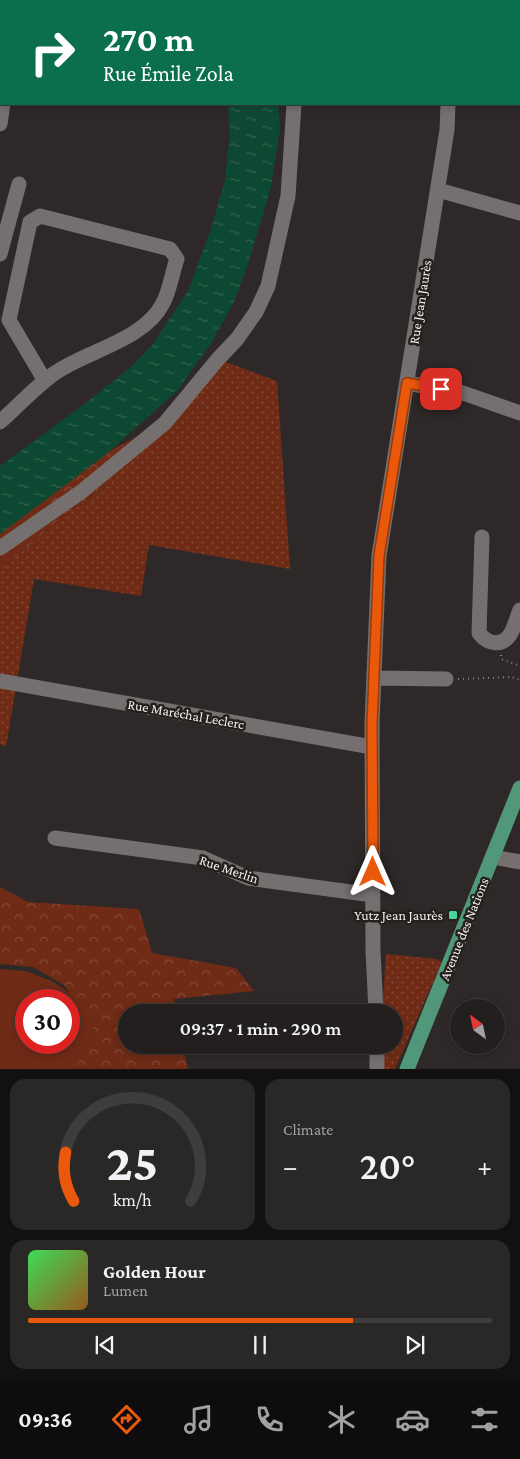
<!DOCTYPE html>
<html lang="en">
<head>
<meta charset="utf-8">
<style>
	body { margin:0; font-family:"Crimson Pro",serif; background:#2a2727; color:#f1f3f6; height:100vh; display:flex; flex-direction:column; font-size:19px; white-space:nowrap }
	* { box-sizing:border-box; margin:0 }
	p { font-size:16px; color:#a2a2a4 }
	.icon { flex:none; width:28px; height:28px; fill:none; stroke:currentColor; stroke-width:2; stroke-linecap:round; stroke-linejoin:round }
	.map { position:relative; height:1069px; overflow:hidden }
	.drawer { display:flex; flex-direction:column; gap:10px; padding:10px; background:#131110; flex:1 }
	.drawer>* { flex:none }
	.top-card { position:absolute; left:0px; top:0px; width:520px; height:105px; box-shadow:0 2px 8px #0003,0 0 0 1px #3f3d3c; background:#0b6e4f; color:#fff; overflow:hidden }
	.needle { width:32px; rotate:327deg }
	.fabs { position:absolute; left:450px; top:999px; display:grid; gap:10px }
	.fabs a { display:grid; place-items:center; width:55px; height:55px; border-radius:50%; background:#221f1e; box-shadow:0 2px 8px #0003,0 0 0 1px #3f3d3c; font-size:25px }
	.speed { position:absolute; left:15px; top:989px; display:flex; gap:10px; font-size:25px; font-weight:700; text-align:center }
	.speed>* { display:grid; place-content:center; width:65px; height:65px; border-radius:50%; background:#221f1e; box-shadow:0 2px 8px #0003,0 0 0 1px #3f3d3c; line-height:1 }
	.speed .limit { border:8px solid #d22; background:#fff; color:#111 }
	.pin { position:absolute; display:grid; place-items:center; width:42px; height:42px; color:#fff; margin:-21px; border-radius:10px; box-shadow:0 2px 8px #0006 }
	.me { position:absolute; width:55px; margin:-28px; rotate:0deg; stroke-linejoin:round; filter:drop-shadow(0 0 4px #0008) }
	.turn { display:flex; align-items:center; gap:18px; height:105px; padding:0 20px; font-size:22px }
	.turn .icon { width:65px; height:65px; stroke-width:2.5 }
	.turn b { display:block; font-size:35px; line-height:42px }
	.big { font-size:38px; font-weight:600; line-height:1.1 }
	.drawer .widget { flex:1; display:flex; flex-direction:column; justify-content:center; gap:8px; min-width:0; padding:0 18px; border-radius:15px; background:#2a2727 }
	.drawer .dial { align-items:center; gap:0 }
	.dial svg { height:130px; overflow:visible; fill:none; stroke:#3f3d3c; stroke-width:7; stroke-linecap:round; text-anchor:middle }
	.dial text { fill:#f1f3f6; stroke:none }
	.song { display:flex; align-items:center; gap:15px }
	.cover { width:60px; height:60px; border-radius:8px; background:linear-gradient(135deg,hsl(130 70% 55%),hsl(30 70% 35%)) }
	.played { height:5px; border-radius:2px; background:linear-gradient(90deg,#ea580c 70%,#3f3d3c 70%) }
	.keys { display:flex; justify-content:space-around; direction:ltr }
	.heat { display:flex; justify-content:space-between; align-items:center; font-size:28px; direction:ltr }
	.drawer .tiles { flex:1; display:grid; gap:10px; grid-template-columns:1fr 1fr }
	.widget:last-child { grid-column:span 2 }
	.trip { position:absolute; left:118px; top:1004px; width:285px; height:50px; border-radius:25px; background:#221f1e; box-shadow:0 2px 8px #0003,0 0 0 1px #3f3d3c; font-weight:600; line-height:50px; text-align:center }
	.tabs { display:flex; height:80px; justify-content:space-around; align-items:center; background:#0e0c0c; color:#a2a2a4 }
	.tabs .icon { width:35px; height:35px }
	.tabs .selected { color:#ea580c }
	.tabs b { font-size:22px; color:#f1f3f6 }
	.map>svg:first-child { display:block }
	.grass { fill:url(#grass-dots) }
	.forest { fill:url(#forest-crowns) }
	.pitch { fill:#6f2b15; fill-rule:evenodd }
	.water { fill:url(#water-ripples) }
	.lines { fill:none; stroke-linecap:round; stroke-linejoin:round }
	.path { stroke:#878382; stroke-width:2; stroke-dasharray:1 4; stroke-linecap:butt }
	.minor { stroke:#75706f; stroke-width:15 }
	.major { stroke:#519779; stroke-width:15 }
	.route-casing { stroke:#983908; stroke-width:12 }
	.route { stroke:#ea580c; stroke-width:9 }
	.poi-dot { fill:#4bd49b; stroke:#24201e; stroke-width:2 }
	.labels { text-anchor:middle; stroke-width:5; stroke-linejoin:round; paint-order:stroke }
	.street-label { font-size:14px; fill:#f2efef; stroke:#24201e }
	.poi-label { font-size:14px; fill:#f2efef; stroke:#24201e; text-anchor:end }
</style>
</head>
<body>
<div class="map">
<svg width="520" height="1069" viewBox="0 0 520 1069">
	<defs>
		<pattern id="grass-dots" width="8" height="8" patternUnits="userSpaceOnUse" patternTransform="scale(1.25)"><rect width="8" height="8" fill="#6f2b15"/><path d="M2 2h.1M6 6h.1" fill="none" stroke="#844a37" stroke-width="1.8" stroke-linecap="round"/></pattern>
		<pattern id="forest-crowns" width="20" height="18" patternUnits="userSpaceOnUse" patternTransform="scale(1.25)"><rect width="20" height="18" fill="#6f2b15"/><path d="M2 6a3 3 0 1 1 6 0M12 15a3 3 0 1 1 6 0" fill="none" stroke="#844a37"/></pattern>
		<pattern id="water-ripples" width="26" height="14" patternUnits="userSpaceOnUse" patternTransform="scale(1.25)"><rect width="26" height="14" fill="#0d4932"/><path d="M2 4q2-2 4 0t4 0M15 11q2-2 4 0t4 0" fill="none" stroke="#316450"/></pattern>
	</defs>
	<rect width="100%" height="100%" fill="#2e2928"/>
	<path class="grass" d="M218 359 277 381 290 569 149 545 141 596 34 579 6 747 0 744V571L62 517 108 485Z
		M386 954 436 959 442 962 395 1069H381L382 1045H394V1012H382Z"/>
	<path class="forest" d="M150 430 134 456 108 485 62 517 0 571V533L88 462Z
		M0 887 28 902 139 909 152 953 236 968 254 991 174 999 176 1012H126V1045H183L188 1069H44L69 1042 83 1013 64 985 33 967 0 964Z"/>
	<path class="pitch" d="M0 969 26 971 52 981 80 1000 94 1030 84 1050 64 1069H0ZM26 1000H69V1042H26Z"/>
	<path class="water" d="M228 104H278L280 129 271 187 248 264 234 302 212 342 177 391 104 456 0 534V466L87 402 131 367 152 345 188 291 211 229 225 180 230 131Z"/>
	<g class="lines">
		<path class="path" d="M501 655V659L520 666
			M458 679 512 677 520 680"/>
		<path class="minor" d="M281 0 282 1
			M19 1V0
			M391 1V0
			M0 124 3 104
			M438 190 520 213
			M0 254 19 184
			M407 383 463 393 520 413
			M0 422C18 406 35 387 55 373 86 351 145 340 163 303 170 290 172 273 177 259L170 249 40 216 30 222 9 320 45 381
			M482 537 479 633C488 645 503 647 511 633 515 626 517 617 520 610
			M0 548 81 492 165 423 218 359 237 339 256 312 268 286 288 196 294 104
			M374 678 446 679
			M0 681 372 747
			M55 838 203 858 248 878 373 895
			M493 857 520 862
			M376 1012 373 951 372 723 379 556 447 130 448 104
			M377 1045V1069"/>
		<path class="major" d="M407 1069 520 788"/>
	</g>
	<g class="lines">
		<g class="route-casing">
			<path id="route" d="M373 872 372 724 379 556 407 383 441 389"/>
		</g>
		<use href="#route" class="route"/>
	</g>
	<rect class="poi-dot" x="448" y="910" width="10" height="10" rx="2.5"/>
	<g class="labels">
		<g class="street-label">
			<text transform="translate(420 302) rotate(-81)" y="5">Rue Jean Jaurès</text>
			<text transform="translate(186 714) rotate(10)" y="5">Rue Maréchal Leclerc</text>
			<text transform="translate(229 869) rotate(19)" y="5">Rue Merlin</text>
			<text transform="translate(464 929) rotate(-68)" y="5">Avenue des Nations</text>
		</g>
		<g class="poi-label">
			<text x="443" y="920">Yutz Jean Jaurès</text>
		</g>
	</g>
</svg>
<div class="fabs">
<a><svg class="needle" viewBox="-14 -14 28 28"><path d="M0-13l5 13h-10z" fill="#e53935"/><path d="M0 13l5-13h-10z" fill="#a2a2a4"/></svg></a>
</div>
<div class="speed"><div class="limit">30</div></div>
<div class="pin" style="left:441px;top:389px;background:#d93025"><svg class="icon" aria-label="arrive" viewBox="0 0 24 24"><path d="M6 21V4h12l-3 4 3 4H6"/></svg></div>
<svg class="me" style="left:373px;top:872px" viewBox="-20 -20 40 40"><path d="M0-17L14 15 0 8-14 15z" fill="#ea580c" stroke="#fff" stroke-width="4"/></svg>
<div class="trip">09:37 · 1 min · 290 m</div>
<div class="top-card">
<div class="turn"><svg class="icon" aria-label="right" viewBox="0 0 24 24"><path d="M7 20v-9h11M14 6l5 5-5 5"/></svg><div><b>270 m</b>Rue Émile Zola</div></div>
</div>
</div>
<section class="drawer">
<div class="tiles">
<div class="widget dial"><svg viewBox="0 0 100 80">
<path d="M14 69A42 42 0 1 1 86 69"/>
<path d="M14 69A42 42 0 0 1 9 39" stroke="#ea580c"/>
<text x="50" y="56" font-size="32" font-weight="700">25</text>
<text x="50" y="72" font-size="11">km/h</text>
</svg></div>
<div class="widget"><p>Climate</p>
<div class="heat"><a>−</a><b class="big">20°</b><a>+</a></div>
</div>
<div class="widget">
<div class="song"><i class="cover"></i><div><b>Golden Hour</b><p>Lumen</p></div></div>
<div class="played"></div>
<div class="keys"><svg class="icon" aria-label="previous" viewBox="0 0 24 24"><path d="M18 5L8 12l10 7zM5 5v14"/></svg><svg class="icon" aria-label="pause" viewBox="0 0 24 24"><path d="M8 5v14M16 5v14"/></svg><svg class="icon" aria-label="next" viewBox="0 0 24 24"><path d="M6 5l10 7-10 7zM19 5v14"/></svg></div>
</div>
</div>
</section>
<nav class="tabs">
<b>09:36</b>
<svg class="icon selected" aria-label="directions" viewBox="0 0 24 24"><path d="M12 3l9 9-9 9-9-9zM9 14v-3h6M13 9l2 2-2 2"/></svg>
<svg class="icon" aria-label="music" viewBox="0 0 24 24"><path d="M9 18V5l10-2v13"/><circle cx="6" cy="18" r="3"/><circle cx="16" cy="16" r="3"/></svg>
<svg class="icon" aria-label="phone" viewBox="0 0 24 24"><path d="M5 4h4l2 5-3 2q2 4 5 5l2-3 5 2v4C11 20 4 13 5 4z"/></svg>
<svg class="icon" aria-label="climate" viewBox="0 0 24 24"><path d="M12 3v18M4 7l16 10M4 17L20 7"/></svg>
<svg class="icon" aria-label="car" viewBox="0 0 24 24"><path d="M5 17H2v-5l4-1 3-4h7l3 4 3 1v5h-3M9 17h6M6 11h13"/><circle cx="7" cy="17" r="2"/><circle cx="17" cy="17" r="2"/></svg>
<svg class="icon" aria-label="filters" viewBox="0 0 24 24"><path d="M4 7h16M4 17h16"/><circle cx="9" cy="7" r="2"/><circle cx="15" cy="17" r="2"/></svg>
</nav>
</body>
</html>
